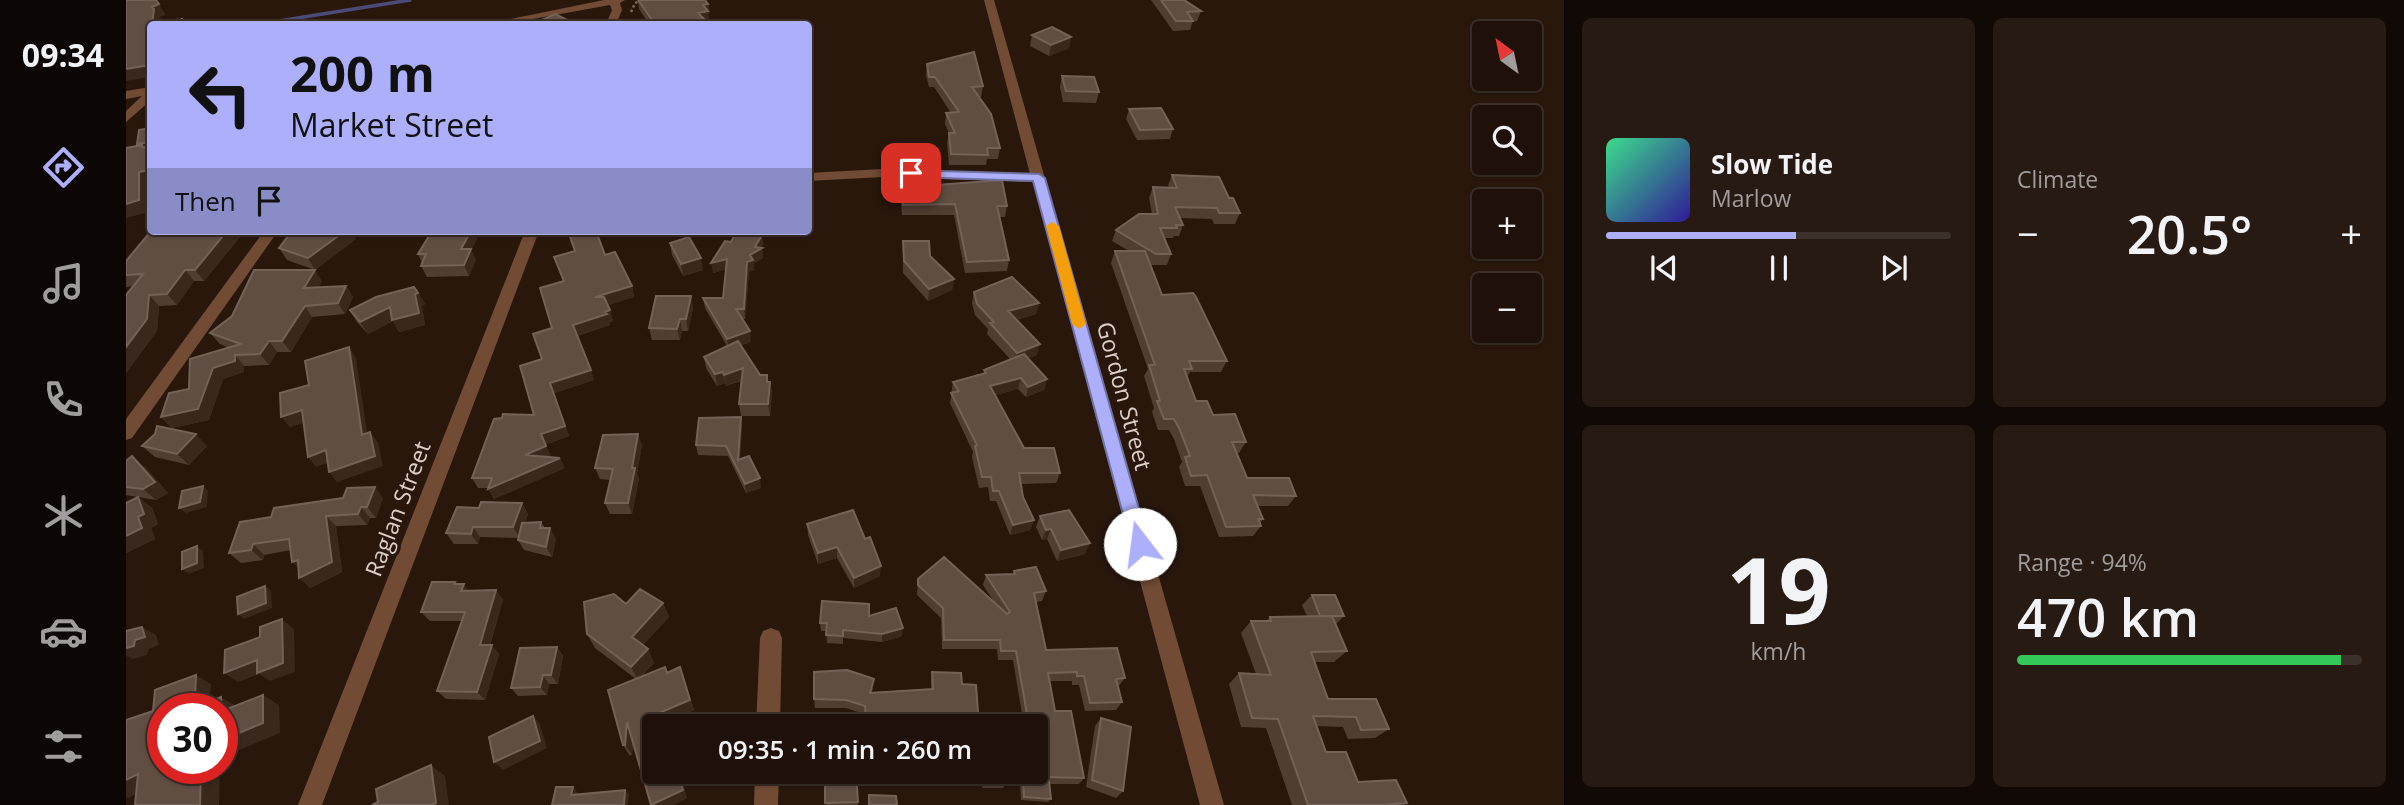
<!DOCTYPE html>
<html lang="en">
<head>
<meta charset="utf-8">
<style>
	body { margin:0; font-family:"Open Sans",sans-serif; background:#271a12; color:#f1f3f6; height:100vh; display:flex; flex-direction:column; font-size:26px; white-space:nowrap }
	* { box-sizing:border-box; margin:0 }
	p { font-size:23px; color:#a19d9c }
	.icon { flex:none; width:38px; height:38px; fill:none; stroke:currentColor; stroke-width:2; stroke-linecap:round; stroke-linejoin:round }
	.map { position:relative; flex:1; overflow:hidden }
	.panel { display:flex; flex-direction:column; gap:18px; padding:18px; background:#110905; width:840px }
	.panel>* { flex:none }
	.hud { position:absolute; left:21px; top:21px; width:665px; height:214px; border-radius:7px; box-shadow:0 2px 5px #0004,0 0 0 2px #3c312a; background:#adaffb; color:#111; overflow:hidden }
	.needle { width:46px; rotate:327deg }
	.fabs { position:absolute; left:1346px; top:21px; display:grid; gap:14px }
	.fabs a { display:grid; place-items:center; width:70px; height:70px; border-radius:7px; background:#1f1109; box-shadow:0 2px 5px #0004,0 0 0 2px #3c312a; font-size:35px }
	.speed { position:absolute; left:21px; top:693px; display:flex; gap:14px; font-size:35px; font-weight:700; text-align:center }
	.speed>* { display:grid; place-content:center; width:91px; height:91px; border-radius:50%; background:#1f1109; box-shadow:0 2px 5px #0004,0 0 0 2px #3c312a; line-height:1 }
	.speed .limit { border:10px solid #d22; background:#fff; color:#111 }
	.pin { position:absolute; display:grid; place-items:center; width:60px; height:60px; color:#fff; margin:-30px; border-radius:14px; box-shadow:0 4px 10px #0006 }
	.me { position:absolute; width:77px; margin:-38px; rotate:345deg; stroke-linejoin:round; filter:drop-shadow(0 0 5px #0008) }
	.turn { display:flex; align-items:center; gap:24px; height:147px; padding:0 28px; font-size:32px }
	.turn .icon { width:91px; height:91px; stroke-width:2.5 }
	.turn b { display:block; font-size:49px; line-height:60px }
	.then { display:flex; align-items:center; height:66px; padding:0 28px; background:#0003; gap:14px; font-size:26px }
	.big { font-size:52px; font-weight:600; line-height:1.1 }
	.panel .widget { flex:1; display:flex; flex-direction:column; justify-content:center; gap:10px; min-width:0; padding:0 24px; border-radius:10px; background:#271a12 }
	.panel .dial { align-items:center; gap:0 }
	.dial b { font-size:91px; line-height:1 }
	.song { display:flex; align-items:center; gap:21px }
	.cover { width:84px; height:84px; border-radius:10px; background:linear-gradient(135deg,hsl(150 70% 55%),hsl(250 70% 35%)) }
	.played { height:7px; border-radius:4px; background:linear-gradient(90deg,#adaffb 55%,#3c312a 55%) }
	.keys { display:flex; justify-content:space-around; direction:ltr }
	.heat { display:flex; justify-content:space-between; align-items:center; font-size:38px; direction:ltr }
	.charge { height:10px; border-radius:5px; background:linear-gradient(90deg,#34c759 94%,#3c312a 0) }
	.panel .tiles { flex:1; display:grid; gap:18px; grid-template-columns:repeat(2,1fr) }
	.trip { position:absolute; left:516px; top:714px; width:406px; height:70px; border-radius:7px; background:#1f1109; box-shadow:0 2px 5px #0004,0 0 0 2px #3c312a; font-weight:600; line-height:70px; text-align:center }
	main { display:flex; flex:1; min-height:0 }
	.dock { display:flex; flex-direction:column; width:126px; justify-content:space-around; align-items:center; background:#0c0704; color:#a19d9c }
	.dock .icon { width:49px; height:49px }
	.dock .current { color:#adaffb }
	.dock b { font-size:32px; color:#f1f3f6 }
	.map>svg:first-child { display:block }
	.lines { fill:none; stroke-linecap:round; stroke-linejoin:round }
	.stream { stroke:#4b4b7a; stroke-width:3.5 }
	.path { stroke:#796960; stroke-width:2.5; stroke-dasharray:2.5 2.5; stroke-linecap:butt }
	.minor { fill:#714b34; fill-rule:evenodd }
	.wall { fill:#513e32 }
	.shaded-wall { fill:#3a281c }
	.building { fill:#604e43; stroke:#736258; stroke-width:2 }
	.route { fill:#adaffb; stroke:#7072a3; stroke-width:2 }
	.slow { fill:#f59e0b }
	.labels { text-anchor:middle; stroke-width:7; stroke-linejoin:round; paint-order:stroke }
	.street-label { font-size:23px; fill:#ddd0c9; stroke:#29170c }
</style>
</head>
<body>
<main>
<nav class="dock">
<b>09:34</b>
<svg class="icon current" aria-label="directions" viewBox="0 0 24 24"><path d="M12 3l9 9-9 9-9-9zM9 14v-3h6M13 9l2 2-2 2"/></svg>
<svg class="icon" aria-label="music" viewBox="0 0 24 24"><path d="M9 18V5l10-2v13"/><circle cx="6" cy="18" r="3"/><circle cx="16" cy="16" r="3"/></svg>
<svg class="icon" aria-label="phone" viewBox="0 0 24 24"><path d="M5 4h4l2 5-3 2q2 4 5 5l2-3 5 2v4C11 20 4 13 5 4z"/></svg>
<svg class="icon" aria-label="climate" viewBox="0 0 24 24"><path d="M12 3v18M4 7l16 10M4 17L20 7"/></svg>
<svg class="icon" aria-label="car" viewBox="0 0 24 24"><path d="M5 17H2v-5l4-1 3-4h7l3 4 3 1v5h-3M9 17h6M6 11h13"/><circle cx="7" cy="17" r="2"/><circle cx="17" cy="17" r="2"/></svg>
<svg class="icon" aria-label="filters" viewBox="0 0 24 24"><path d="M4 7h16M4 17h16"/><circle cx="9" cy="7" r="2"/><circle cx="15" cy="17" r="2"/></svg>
</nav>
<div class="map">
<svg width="1438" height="805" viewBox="0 0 1438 805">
	<rect width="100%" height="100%" fill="#29170c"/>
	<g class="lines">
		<path class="stream" d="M134 24 284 0"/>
		<path class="path" d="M505 12 509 3 517 0
			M30 23 58 19
			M339 24 354 22"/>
		<path class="minor" d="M478 0H499L494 3 496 10 490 24H480L486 10 484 5 379 24H360Z
			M858 0H868L1098 805H1074L907 182 757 177 682 181V173L757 169 904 174Z
			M24 87V101L0 122V111L16 96 0 99V91Z
			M138 231H152L6 438 0 440V419Z
			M399 231H413L196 805H172Z
			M645 628 653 631 656 638 654 726H630L634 638 637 631Z
			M629 772H653L652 805H628Z"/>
	</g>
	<path class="wall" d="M512 0 582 4 584 13 582 14 583 21 578 22 579 24H515V22L521 21 513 9Z
		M1025 0H1058L1075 11 1071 21H1067L1064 30 1047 31Z
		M906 35 945 37 943 48 923 56 904 46Z
		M801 64 857 86 855 97H853L874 148 872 159H861L860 165H823L821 143 823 133 819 124 820 113H825L808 87H803L800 75Z
		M936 76 973 92 970 103 937 102 934 87Z
		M1003 109 1047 129 1044 139 1011 140 1000 119Z
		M1046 175 1103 198 1114 213 1109 224H1088L1086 219 1054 218 1057 225 1053 236H1048L1047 238H1038L1045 254 1041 265H1025L1036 295 1101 361 1095 372H1064L1061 378 1070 401 1120 442 1113 453H1110L1121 478 1170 496 1162 506H1131L1137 519 1134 524 1135 526 1127 536 1093 537 1074 486H1059L1053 467 1056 462 1048 439 1043 430H1032L1026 412 1028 408 1018 376 1022 369 985 263 989 251H1003L986 241 990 230 1026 214 1023 198 1027 187H1043L1042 185Z
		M775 180 810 185 881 206 879 217H874L883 260 881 271 839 273 828 215H776L774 191Z
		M25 231H119L78 281H68L51 305 33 306 31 331 0 373V295L7 286 0 287V261Z
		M306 231H355L345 250 350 260 343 276 301 277 295 266 296 263 292 254Z
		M471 232 479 255 506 286 508 297 482 305 487 321 483 322 484 325 451 336 468 380 428 393 443 436 419 445 425 456 423 457 439 468 368 499 362 488H352L346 478 408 415 416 359 426 328 437 281 428 257 449 251Z
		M636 235 637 245 635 248H636L637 258 627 264 628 270 623 272 619 319H616L625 342 615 345 634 375 642 382H644L646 393 644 416H615L613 404 615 381 600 386 599 383 591 386 580 368 578 357 601 346 579 308 577 298H597L600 269 587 273 605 242Z
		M230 239 189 270 161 260 153 248Z
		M777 241 804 256 828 279 826 290 802 301 777 273Z
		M544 243 577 270 557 276 546 255Z
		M196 281 192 287 220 286 227 297 219 314 186 317 165 352H151L143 365 118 366V372L97 379 83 420 46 428 35 417 103 348 94 344 84 333Z
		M848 292 913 303 910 314 890 320 911 355 902 358 921 379 918 390 900 397 892 389 869 395 898 448 934 473 930 483 895 484 897 497 908 520 904 530 884 535 870 501H864L862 487 853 488 846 457 847 452 824 403 827 382 858 373V370L884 359 861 334 862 329 849 315 846 303Z
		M292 293 299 304 296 306 299 325 273 332 267 321 242 334 231 322 224 310Z
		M565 296 567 308 562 331H556L554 340H526L523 328Z
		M615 417 616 427 614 459 635 488 620 493 602 456 572 455 570 445Z
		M516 445 511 473 513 479 506 514H484L479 503 485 480 474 479 469 468Z
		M16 446H81L63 465 29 457Z
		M0 461 19 467 42 493 30 500 12 497 26 508 32 524 25 528 29 539 0 553V503L12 497 0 495Z
		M257 498 250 518H244L241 525 210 526 216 572 184 588 172 568 165 550 138 555 137 560 115 563 103 553 145 517Z
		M396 503 402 514 399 523 415 522 419 528 430 539 426 557 398 550 392 540V538L354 537 352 544H328L320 533Z
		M914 516 959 554 931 561 921 539 916 540 910 527Z
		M681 524 754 576 728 588 711 558 692 564 682 535Z
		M888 571 920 591 916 601 910 602 920 650 999 678 992 687 996 702 990 710 959 711 953 685H946V681H923L929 711 958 778 953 784H923L925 799 922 802 895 800 894 783 897 780 912 781 910 772V726H898L887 660H872L871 649H816L815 618 791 595 792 579 868 602 857 585 860 575 887 574Z
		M331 584 343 591 370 590 377 600 364 645 373 654 359 700 320 699 311 691 336 621H304L295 612Z
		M514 589 537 603 543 617 517 645 522 649 528 663 516 676 539 667 542 673 554 667 568 710 538 723 539 726H528V772H553L561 798 547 805H525L507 742 506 755H503L497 745 482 690 510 679 469 648 461 634 458 602 488 594 500 604Z
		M1186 595 1218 616 1210 624 1221 651 1208 662H1188L1202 699 1263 729 1249 738 1222 739 1217 727 1190 726 1200 752 1232 782 1281 803 1278 805H1166L1140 728 1115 727 1103 684 1113 673 1130 674 1115 633 1125 621H1140L1144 617 1181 616 1176 605Z
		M743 616 776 636 756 642 717 638V644L701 643 700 631H695L694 623Z
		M431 647 437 656 432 684H423L421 695 392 696 385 688Z
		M806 672 836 684 853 726H739L738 714 720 708H689L688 699 747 688 746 692 805 689V680Z
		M975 718 997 791 990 798 960 787 969 726Z
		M699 772H730L732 805H700Z
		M854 772H877L879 785 877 788H856Z"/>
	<path class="shaded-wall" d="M33 4 40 15 33 17 35 19 34 24H26V7Z
		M582 4 584 13 582 14 583 21 578 22 579 24H553L572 13 577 5Z
		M945 37 943 48 923 56 925 45Z
		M24 65V77L0 81V69Z
		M24 142V154L19 155 11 144Z
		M24 162V183L22 184 23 212 0 218V204L13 172Z
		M101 231H119L78 281 69 270Z
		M219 231H226L230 239 189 270 182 258Z
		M345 231H355L345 250 350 260 343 276 338 265 335 249Z
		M636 235 637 245 634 249 636 248 637 258 627 264 628 270 623 272 619 319 618 309 621 262 624 255Z
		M575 258 577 270 557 276 555 264Z
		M601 259 602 269 587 273 585 263Z
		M59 270 68 281 51 305 41 294Z
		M189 270 196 281 186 299 178 288Z
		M828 279 826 290 802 301 803 289Z
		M220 286 227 297 219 314 212 303Z
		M506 286 508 297 473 308 469 297Z
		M292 293 299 304 296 306 299 325 273 332 267 321 242 334 234 322Z
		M23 295 33 306 31 331 0 373V347Z
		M565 296 567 308 562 331 560 319Z
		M913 303 910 314 880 322 882 311Z
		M179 306 186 317 165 352 156 341Z
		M484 310 487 321 483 322 484 325 450 336 447 325Z
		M554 319 556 331 554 340 551 329Z
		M624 331 625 342 603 349 601 339Z
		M143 341 151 352 143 365 134 354Z
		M914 344 911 355 889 364 891 353Z
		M223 347 230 358 243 445 236 435Z
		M109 355 118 366V372L97 379 83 420 46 428 35 417 87 368Z
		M617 368 618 379 600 386 598 375Z
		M465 370 468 380 428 393 443 436 419 445 415 434 424 383Z
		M597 372 599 383 591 386 589 374Z
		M895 378 892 389 862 397 864 386Z
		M921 379 918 390 900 397 902 387Z
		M644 382 646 393 644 416 642 404Z
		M176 410 185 421 164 427 155 417Z
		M615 417 616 427 613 469 612 460Z
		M244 432 252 442 257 466 211 482 203 472Z
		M70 434 81 446 63 465 51 454Z
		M512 434 516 445 511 473 513 479 506 514 502 503 506 468Z
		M420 446 425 456 404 465 399 455Z
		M200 450 208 461 190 467 182 457Z
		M6 456 19 467 42 493 30 500 17 489Z
		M434 458 439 468 368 499 362 489Z
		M634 478 635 488 620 493 619 484Z
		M77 486 82 491 81 507 60 513 53 508Z
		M249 487 257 498 250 518 241 507Z
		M12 497 26 508 32 524 25 528 29 539 0 553V536L12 517Z
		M396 503 402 514 394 538 387 527Z
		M235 507 244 518 241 525 232 514Z
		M200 516 210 526 216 572 184 588 173 578Z
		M908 520 904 530 884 535 887 525Z
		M347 527 354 537 352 544 345 534Z
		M424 528 430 539 426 557 420 547Z
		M925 529 921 539 916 540 920 530Z
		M964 543 959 554 931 561 935 550Z
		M127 544 138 555 137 560 125 550Z
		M71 546 77 551 78 568 63 574 56 569Z
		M711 547V558L692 564V553Z
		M172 560 177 572 166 562Z
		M755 566 754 576 728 588V578Z
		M329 582 336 590 338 584 345 594 343 600 328 584Z
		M139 586 145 591 146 608 118 619 112 614Z
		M370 590 377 600 361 654 354 645Z
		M537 603 543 617 512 651 506 637Z
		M156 619 168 629 169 672 144 681 133 674 112 682 98 673Z
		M16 627 30 635 33 645 23 649 21 655 6 659 2 656 0 657V648L9 640Z
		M777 628 776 636 756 642V634Z
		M366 645 373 654 359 700 351 692Z
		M431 647 437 656 432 684 425 675Z
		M522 649 528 663 512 680 505 667Z
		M554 667 568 710 538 723 539 726H537L533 713Z
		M70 675 85 684 83 704 71 709H37V716L27 711Z
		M417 675 423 684 421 695 414 687Z
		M137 695 153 705 154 733 96 757V740Z
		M95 697 113 708 96 712Z
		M27 711 37 716V761L22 754Z
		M407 716 414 724 421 748 377 770 368 762Z
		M501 722 507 732 506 755 499 745Z
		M305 765 319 776 323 805H305Z
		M75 768H94L93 805H74Z
		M551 772H553L561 798 547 805H525Z
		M12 774 33 783 2 798 0 797V780Z
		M447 787 451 792 449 800 445 795Z
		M499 790 503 794 502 805H498Z"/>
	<path class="building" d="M0 0H30L33 4 26 7 28 9 26 24H24L23 39 24 38V65L0 69Z
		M512 0H579L582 4 577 5 582 11 572 13 578 19 553 24H516L515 22 526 20Z
		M1035 0H1058L1075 11 1061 12 1067 21H1050Z
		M429 14 443 21 441 24H407Z
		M926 27 945 37 925 45 906 35Z
		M848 52 857 86 846 87 865 114 874 148H861L862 155 825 154 823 133H829L820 113 833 112 809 77H803L801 64Z
		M936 76 968 77 973 92 940 91Z
		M1035 108 1047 129 1014 130 1003 109Z
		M24 128V142L11 144 13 130Z
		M16 145V147L24 148V170L13 172V200L0 204V148Z
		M1046 175 1093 177 1103 198H1107L1114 213H1093L1091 208 1049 207 1057 225H1050L1051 228H1034L1045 254H1030L990 230 1013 214H1032L1027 187 1051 188Z
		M775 180H803L810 181V185L876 180 881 206H871L883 260 841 262 829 204 777 205Z
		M25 231H101L69 270H59L41 294 23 295 21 319 0 347V295L17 274 0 275V261Z
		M166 231H219L182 258 153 248Z
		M306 231H345L335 249H345L338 265 295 266 300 254H292Z
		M442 231H470L479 255 489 252 506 286 469 297H478L484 310 479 312 481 314 447 325 465 370 424 383 439 426 415 434 420 446 399 455 434 458 362 489 366 478H346L368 419 376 418 377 414 408 415 394 366 416 359 407 334 426 328 414 288 438 281 428 257 449 251Z
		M611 231 636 235 629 247 636 248 624 255 627 260 621 262 618 309H610L624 331 601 339 577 298H597L601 259 585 263 599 241 605 242Z
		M563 237 575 258 555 264 544 243Z
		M777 241H803L804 256 828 279 803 289 778 261Z
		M989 251H1019L1036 295 1067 293 1070 297 1101 361H1063L1066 369H1058L1070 401H1081L1087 415 1109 414 1120 442H1106L1121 478H1163L1170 496 1127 495 1137 519H1132L1135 526 1100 527 1081 475 1065 476 1059 457 1064 456 1053 428 1048 419H1038L1031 401H1034L1023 365H1029Z
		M128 270H189L178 288 220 286 212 303 179 306 156 341H143L134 354 109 355V361L87 368 72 409 35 417 43 393 63 389 64 359 115 344 84 333 106 316Z
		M886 277 913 303 882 311 914 344 891 353 864 323 868 322 851 304 848 292Z
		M288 287 292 293 289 294 293 313 266 320 264 307 234 322 224 310 250 297Z
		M530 296H565L560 319H554L551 329 523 328Z
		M612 341 634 375H641V382H644L642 404H613L617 368 598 375 597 372 589 374 578 357Z
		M223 347 236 435 244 432 249 456 203 472 200 450 182 457 176 410 155 417 154 393 183 385 179 361Z
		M898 354 921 379 902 387 895 378 864 386 898 448H928L934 473H893L897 497 908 520 887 525 873 491H867L865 477H856L849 446 851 445 825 393 833 391 827 382 860 373 858 370Z
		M615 417 612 460 623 456 634 478 619 484 600 446 570 445 573 418Z
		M31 426 70 434 51 454 16 446 29 434Z
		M512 434 506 468H509L502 503H479L487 469 469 468 477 435Z
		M6 456 29 482 17 489 0 487V461Z
		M77 486 74 502 53 508 56 491Z
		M249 487 241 507H235L232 514 200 516 206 562 173 578 172 560 166 562 163 539 127 544 125 550 103 553 114 522 145 517 148 508 217 498 221 488Z
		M12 497 18 514 12 517 16 528 0 536V503Z
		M355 502 396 503 387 527H347L345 534 320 533 331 507 353 508Z
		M727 510 739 539 744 537 755 566 728 578 711 547 692 553 681 524Z
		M943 510 964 543 935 550 925 529 920 530 914 516Z
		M415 522 414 528H424L420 547 392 540 396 523Z
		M71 546V563L56 569V552Z
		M818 557 881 614 884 612 860 575 889 574 888 571 910 567 920 591 908 593 920 650 991 648 999 678 990 679 996 702 964 703 958 676H951V672L922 673 929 711H945L958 778 917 777 910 740V726H903L890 651H875L874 640H818L817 608 792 585V579Z
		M306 582H329L328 584H338L335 591 370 590 354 645H366L351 692 311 691 339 612H295Z
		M139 586 140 603 112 614 111 597Z
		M514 589 537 603 506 637 522 649 505 667 461 634 458 602 488 594 500 604Z
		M1186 595H1209L1218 616H1194Z
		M696 601 743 604V616L770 608 777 628 756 634 717 630V636L700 635 701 623H694Z
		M1206 616 1221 651 1185 652 1202 699H1250L1263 729 1235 730 1230 717 1187 716 1200 752H1220L1232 782 1270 780 1281 803 1257 805H1182L1152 719 1126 718 1113 673 1145 675 1125 621H1145L1144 617Z
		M156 619 157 663 131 673V660L98 673 99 650 134 637V627Z
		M16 627 19 637 9 640 8 646 0 648V631Z
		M431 647 425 675H417L414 687 385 688 394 648Z
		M539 667 541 673 554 667 564 700 533 713 537 726H528V772H551L557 790 525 805 501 722 499 745H497L482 690Z
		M721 670 748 679 744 693 807 689 806 672 835 673 836 684 850 685 853 726H811V724L740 726 739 706 720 700 688 699V672Z
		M70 675 69 696 27 711 29 690Z
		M137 695V723L96 740V711Z
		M95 697V709H66Z
		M27 711 22 754 37 749V768H75L74 805H9L12 774 0 780V720Z
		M407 716 414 741 368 762 363 737Z
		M975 718 1005 727 997 791 966 780Z
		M305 765 310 803 305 805H246L252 802 250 789Z
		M699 772H730L732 802 699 803Z
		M856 772H877L879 785 857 784Z
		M897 780 923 781 925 799 898 797Z
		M430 787H447L445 795 499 790 498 805H426Z
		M743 795 770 796 771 805H743Z"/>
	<path class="route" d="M780 170 913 174 919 178 1023 544 1020 549H1007L1005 544 907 181 785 177 780 175Z"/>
	<path class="slow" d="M926 222 933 226 960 324 953 329 946 324 920 226Z"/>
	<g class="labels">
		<g class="street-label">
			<text transform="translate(998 396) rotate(75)" y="8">Gordon Street</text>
			<text transform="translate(272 509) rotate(-69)" y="8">Raglan Street</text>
		</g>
	</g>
</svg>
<div class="fabs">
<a><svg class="needle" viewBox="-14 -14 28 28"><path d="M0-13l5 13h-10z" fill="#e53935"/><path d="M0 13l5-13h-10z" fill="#a19d9c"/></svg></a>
<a><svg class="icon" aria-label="search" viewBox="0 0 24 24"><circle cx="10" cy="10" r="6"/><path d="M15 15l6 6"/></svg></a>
<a>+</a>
<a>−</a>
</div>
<div class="speed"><div class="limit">30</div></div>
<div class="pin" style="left:785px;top:173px;background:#d93025"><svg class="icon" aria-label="arrive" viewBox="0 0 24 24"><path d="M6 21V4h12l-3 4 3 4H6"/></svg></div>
<svg class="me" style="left:1014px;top:544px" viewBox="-20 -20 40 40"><circle r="19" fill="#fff"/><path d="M0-13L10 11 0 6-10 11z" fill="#adaffb"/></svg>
<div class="trip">09:35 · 1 min · 260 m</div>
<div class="hud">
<div class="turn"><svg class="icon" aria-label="left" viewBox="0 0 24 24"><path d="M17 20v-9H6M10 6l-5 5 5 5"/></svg><div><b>200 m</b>Market Street</div></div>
<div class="then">Then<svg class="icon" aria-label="arrive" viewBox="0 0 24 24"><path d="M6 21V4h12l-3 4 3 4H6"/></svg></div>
</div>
</div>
<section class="panel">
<div class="tiles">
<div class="widget">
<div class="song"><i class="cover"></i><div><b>Slow Tide</b><p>Marlow</p></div></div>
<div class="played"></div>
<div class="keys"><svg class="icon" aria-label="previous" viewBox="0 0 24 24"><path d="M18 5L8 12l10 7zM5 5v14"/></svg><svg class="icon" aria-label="pause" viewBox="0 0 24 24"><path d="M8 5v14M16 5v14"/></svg><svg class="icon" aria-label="next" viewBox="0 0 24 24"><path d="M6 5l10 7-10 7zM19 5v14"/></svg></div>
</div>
<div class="widget"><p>Climate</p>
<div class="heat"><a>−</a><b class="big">20.5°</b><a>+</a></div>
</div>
<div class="widget dial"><b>19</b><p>km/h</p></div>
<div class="widget"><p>Range · 94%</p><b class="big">470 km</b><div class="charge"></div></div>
</div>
</section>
</main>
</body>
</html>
